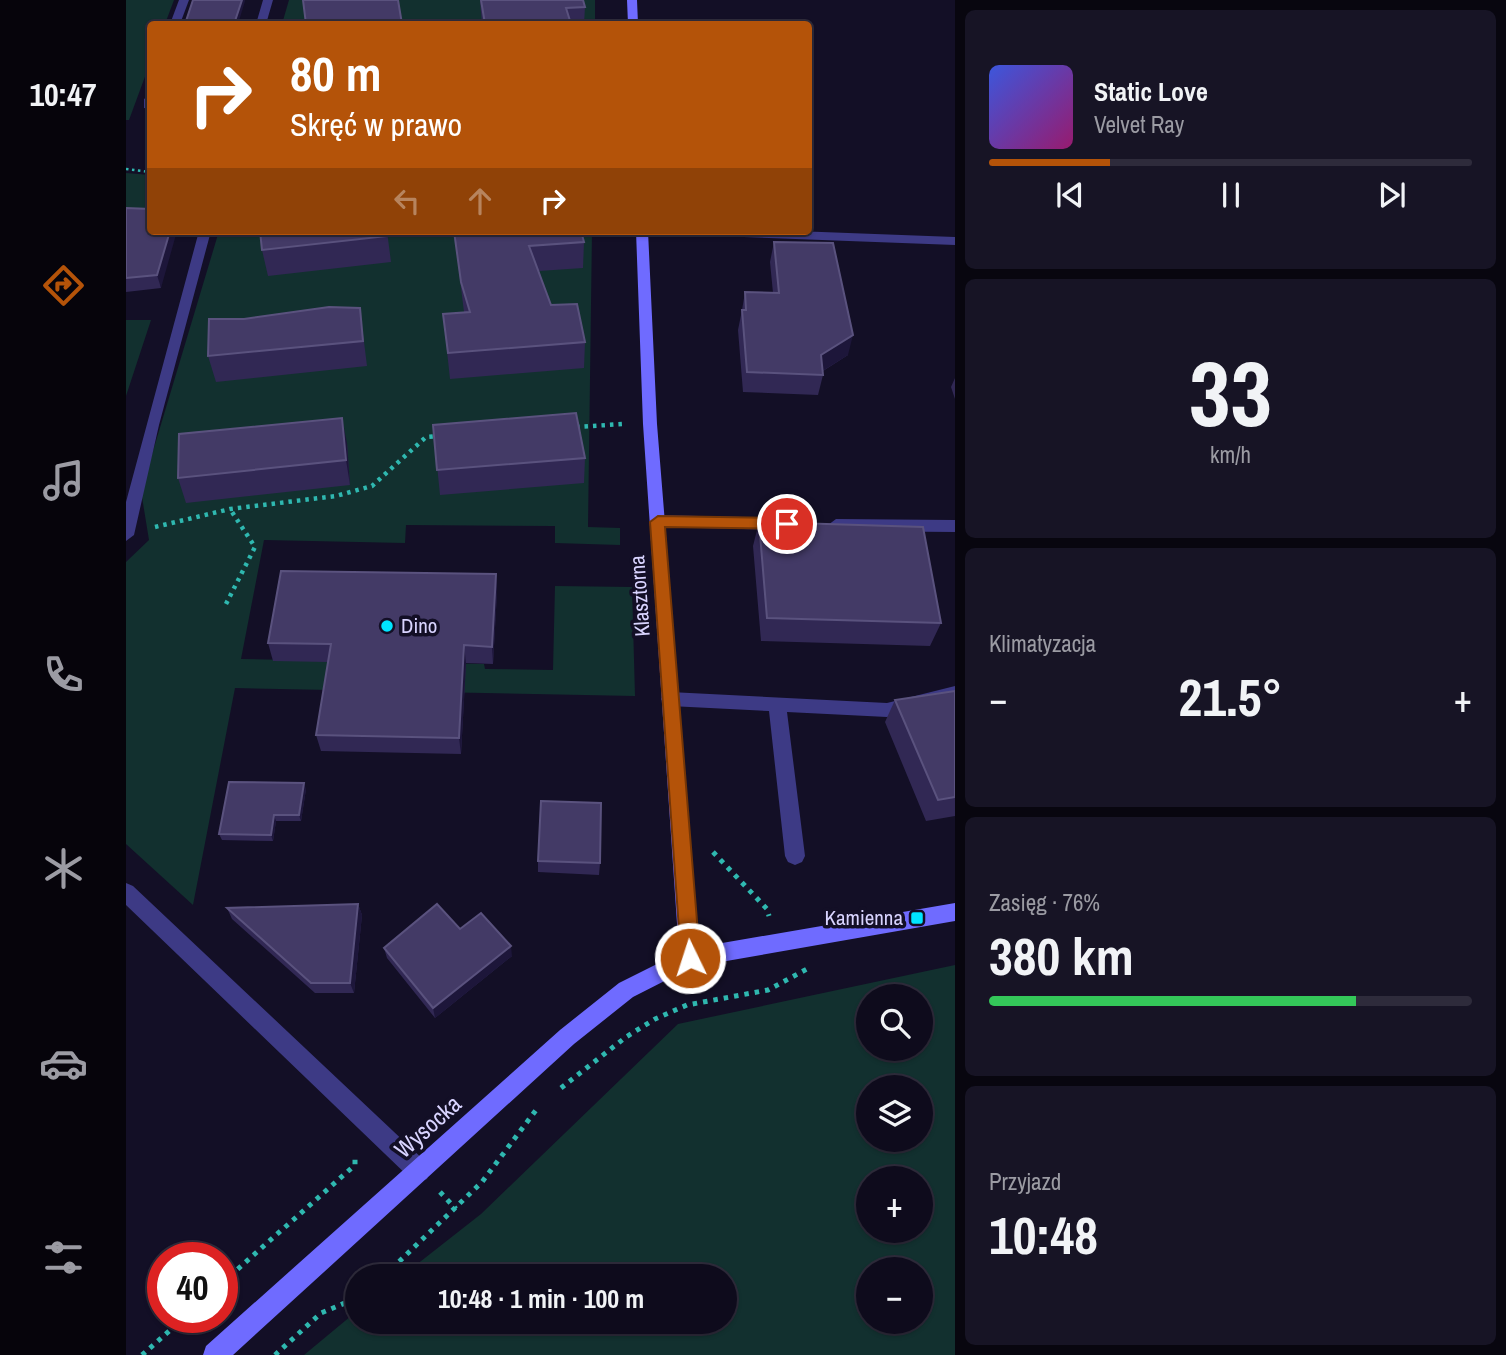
<!DOCTYPE html>
<html lang="pl">
<head>
<meta charset="utf-8">
<style>
	body { margin:0; font-family:"Archivo Narrow",sans-serif; background:#171425; color:#f1f3f6; height:100vh; display:flex; flex-direction:column; font-size:26px; white-space:nowrap }
	* { box-sizing:border-box; margin:0 }
	p { font-size:23px; color:#9b9ba3 }
	.icon { flex:none; width:38px; height:38px; fill:none; stroke:currentColor; stroke-width:2; stroke-linecap:round; stroke-linejoin:round }
	.map { position:relative; flex:1; overflow:hidden }
	.drawer { display:flex; flex-direction:column; gap:10px; padding:10px; background:#08060f; width:551px }
	.drawer>* { flex:none }
	.guide { position:absolute; left:21px; top:21px; width:665px; height:214px; border-radius:7px; box-shadow:0 2px 5px #0004,0 0 0 2px #2e2b3b; background:#b45309; color:#fff; overflow:hidden }
	.controls { position:absolute; left:730px; top:984px; display:grid; gap:14px }
	.controls a { display:grid; place-items:center; width:77px; height:77px; border-radius:50%; background:#0e0b1c; box-shadow:0 2px 5px #0004,0 0 0 2px #2e2b3b; font-size:35px }
	.speed { position:absolute; left:21px; top:1242px; display:flex; gap:14px; font-size:35px; font-weight:700; text-align:center }
	.speed>* { display:grid; place-content:center; width:91px; height:91px; border-radius:50%; background:#0e0b1c; box-shadow:0 2px 5px #0004,0 0 0 2px #2e2b3b; line-height:1 }
	.speed .limit { border:10px solid #d22; background:#fff; color:#111 }
	.pin { position:absolute; display:grid; place-items:center; width:60px; height:60px; color:#fff; margin:-30px; border:4px solid #fff; border-radius:50%; box-shadow:0 2px 7px #0007 }
	.me { position:absolute; width:77px; margin:-38px; rotate:356deg; stroke-linejoin:round; filter:drop-shadow(0 0 5px #0008) }
	.turn { display:flex; align-items:center; gap:24px; height:147px; padding:0 28px; font-size:32px }
	.turn .icon { width:91px; height:91px; stroke-width:2.5 }
	.turn b { display:block; font-size:49px; line-height:60px }
	.lanes { display:flex; align-items:center; height:66px; padding:0 28px; background:#0003; justify-content:center; gap:35px; direction:ltr }
	.lanes .off { opacity:.35 }
	.big { font-size:52px; font-weight:700; line-height:1.1 }
	.drawer .tile { flex:1; display:flex; flex-direction:column; justify-content:center; gap:10px; min-width:0; padding:0 24px; border-radius:10px; background:#171425 }
	.drawer .dial { align-items:center; gap:0 }
	.dial b { font-size:91px; line-height:1 }
	.song { display:flex; align-items:center; gap:21px }
	.cover { width:84px; height:84px; border-radius:10px; background:linear-gradient(135deg,hsl(230 70% 55%),hsl(320 70% 35%)) }
	.played { height:7px; border-radius:4px; background:linear-gradient(90deg,#b45309 25%,#2e2b3b 25%) }
	.keys { display:flex; justify-content:space-around; direction:ltr }
	.heat { display:flex; justify-content:space-between; align-items:center; font-size:38px; direction:ltr }
	.charge { height:10px; border-radius:5px; background:linear-gradient(90deg,#34c759 76%,#2e2b3b 0) }
	.trip { position:absolute; left:219px; top:1264px; width:392px; height:70px; border-radius:35px; background:#0e0b1c; box-shadow:0 2px 5px #0004,0 0 0 2px #2e2b3b; font-weight:700; line-height:70px; text-align:center }
	main { display:flex; flex:1; min-height:0 }
	.tab-bar { display:flex; flex-direction:column; width:126px; justify-content:space-around; align-items:center; background:#06040b; color:#9b9ba3 }
	.tab-bar .icon { width:49px; height:49px }
	.tab-bar .current { color:#b45309 }
	.tab-bar b { font-size:32px; color:#f1f3f6 }
	.map>svg:first-child { display:block }
	.green { fill:#12302f; fill-rule:evenodd }
	.lines { fill:none; stroke-linecap:round; stroke-linejoin:round }
	.path-far2 { stroke:#2fb8b0; stroke-width:2.5; stroke-dasharray:2.5 3.5; stroke-linecap:butt }
	.path-far1 { stroke:#2fb8b0; stroke-width:4.5; stroke-dasharray:3.5 5; stroke-linecap:butt }
	.path { stroke:#2fb8b0; stroke-width:5; stroke-dasharray:4.5 6; stroke-linecap:butt }
	.lane { fill:#3d3a85; fill-rule:evenodd }
	.street { fill:#3d3a85; fill-rule:evenodd }
	.secondary { fill:#6f6bff; fill-rule:evenodd }
	.wall { fill:#312854 }
	.shaded-wall { fill:#1d163a }
	.building { fill:#433a66; stroke:#5a527e; stroke-width:2 }
	.route { fill:#b45309; stroke:#753606; stroke-width:2 }
	.poi-dot { fill:#00e5ff; stroke:#130f26; stroke-width:2.5 }
	.labels { text-anchor:middle; stroke-width:7; stroke-linejoin:round; paint-order:stroke }
	.street-label { font-size:21px; fill:#d9d4ff; stroke:#130f26 }
	.poi-label { font-size:21px; fill:#d9d4ff; stroke:#130f26; text-anchor:start }
	.near-street-label { font-size:24px; fill:#d9d4ff; stroke:#130f26 }
</style>
</head>
<body>
<main>
<nav class="tab-bar">
<b>10:47</b>
<svg class="icon current" aria-label="directions" viewBox="0 0 24 24"><path d="M12 3l9 9-9 9-9-9zM9 14v-3h6M13 9l2 2-2 2"/></svg>
<svg class="icon" aria-label="music" viewBox="0 0 24 24"><path d="M9 18V5l10-2v13"/><circle cx="6" cy="18" r="3"/><circle cx="16" cy="16" r="3"/></svg>
<svg class="icon" aria-label="phone" viewBox="0 0 24 24"><path d="M5 4h4l2 5-3 2q2 4 5 5l2-3 5 2v4C11 20 4 13 5 4z"/></svg>
<svg class="icon" aria-label="climate" viewBox="0 0 24 24"><path d="M12 3v18M4 7l16 10M4 17L20 7"/></svg>
<svg class="icon" aria-label="car" viewBox="0 0 24 24"><path d="M5 17H2v-5l4-1 3-4h7l3 4 3 1v5h-3M9 17h6M6 11h13"/><circle cx="7" cy="17" r="2"/><circle cx="17" cy="17" r="2"/></svg>
<svg class="icon" aria-label="filters" viewBox="0 0 24 24"><path d="M4 7h16M4 17h16"/><circle cx="9" cy="7" r="2"/><circle cx="15" cy="17" r="2"/></svg>
</nav>
<div class="map">
<svg width="829" height="1355" viewBox="0 0 829 1355">
	<rect width="100%" height="100%" fill="#130f26"/>
	<path class="green" d="M0 0H48L39 24H24V63L3 120H0Z
		M163 0H469V24H156Z
		M0 173 24 175V231L0 290Z
		M93 231H466L462 527 494 528V545L429 543V526L280 525 279 543 138 540 115 659 358 664 359 669 427 670 429 586 506 587 509 696 109 688 67 905 0 844V562L23 540 15 491Z
		M0 320H25L0 396Z
		M829 965V1355H178L231 1311V1321H598V1276H276L355 1214 552 1024ZM742 996H794V1048H742ZM742 1087H794V1139H742ZM742 1178H794V1230H742ZM742 1269H794V1321H742Z"/>
	<g class="lines">
		<path class="path-far2" d="M0 169 24 172"/>
		<path class="path-far1" d="M450 427 497 424
			M29 527 104 509 210 496 246 486 300 437 312 436
			M100 604 129 547 104 509"/>
		<path class="path" d="M587 852 641 909 643 916
			M435 1088 500 1037 529 1019 561 1005 642 990 681 969
			M314 1192 330 1209
			M258 1276 356 1182 410 1110
			M96 1283 229 1165V1154
			M16 1355 58 1318
			M149 1355 195 1313 231 1298"/>
		<path class="lane" d="M53 0H63L54 24H44Z
			M24 95V109L18 108V99Z
			M532 515 654 518 662 524 654 530 532 527 524 521Z
			M710 519 829 520V532L710 531 702 525Z
			M829 686V700L761 717 661 712 679 856 676 862 669 865 662 862 659 856 643 711 544 706 538 704 535 699 538 694 544 692 761 703Z"/>
		<path class="street" d="M137 0H147L140 24H130Z
			M73 231H85L33 425 8 535 0 541V502Z
			M558 231H669L829 237V245L564 235Z
			M0 883 7 886 301 1163 304 1171 301 1179 293 1182 285 1179 0 905Z"/>
		<path class="secondary" d="M501 0H511L512 24H502Z
			M510 231H522L531 424 573 947 829 903V921L566 967 507 997 448 1044 107 1355H77L80 1346 434 1030 493 983 553 953 517 424Z"/>
	</g>
	<path class="wall" d="M354 0H457L459 7 458 24H356Z
		M0 208 24 209 35 288 0 292Z
		M261 231 265 262 142 276 136 250Z
		M328 231H455L458 242 457 268 413 271 425 305 459 342 458 368 324 379 317 314 338 312Z
		M648 242 722 355 697 371V375L692 395 617 392 612 330 616 310 619 292 647 293 644 262Z
		M237 334 241 366 90 382 82 356Z
		M829 378V399L825 387Z
		M307 425 459 458 458 483 314 495Z
		M221 443 224 485 60 503 52 478Z
		M633 522 815 623 804 646 635 641 627 546Z
		M370 574 371 592 367 664 340 663 335 754 195 751 190 735 202 662 147 661 142 643Z
		M829 691V816L800 821 759 722 769 700Z
		M180 789 175 821H150L147 841 96 840 93 834Z
		M412 861 474 863 473 875 412 872Z
		M232 904 236 915 228 993H189L106 919 101 908Z
		M258 948 386 956 309 1018 261 958Z"/>
	<path class="shaded-wall" d="M116 0H119V1L112 24H108Z
		M44 231H51L35 288 31 275Z
		M727 335 722 355 690 375 695 355Z
		M216 418 221 443 224 485 220 460Z
		M370 574 371 592 367 664 366 647Z
		M338 645 340 663 335 754 333 738Z
		M178 783 180 789 175 821 173 815Z
		M148 815 150 821 147 841 145 835Z
		M232 904 236 915 228 993 224 983Z
		M385 946 386 956 309 1018 307 1008Z"/>
	<path class="building" d="M67 0H116L108 24H59Z
		M177 0H272L276 24H180Z
		M355 0H457L459 7 440 8 445 24H359Z
		M0 208 24 209V231H44L31 275 0 278Z
		M134 231H261L262 236 136 250Z
		M328 231H455L458 242 403 246 425 305 451 304 459 342 322 353 317 314 344 312 335 282Z
		M648 242 707 243 727 335 695 355 697 375 621 372 616 310H620L619 292 653 293Z
		M203 307 234 308 237 341 82 356 83 319H118Z
		M450 413 459 458 311 470 307 425Z
		M216 418 220 460 52 478 53 434Z
		M633 522 797 527 815 623 641 618Z
		M155 571 370 574 366 647 338 645 333 738 190 735 205 644 142 643Z
		M829 691V797L812 800 769 700Z
		M103 782 178 783 173 815H148L145 835 93 834Z
		M415 801 475 803 474 863 412 861Z
		M232 904 224 983H185L101 908Z
		M311 904 334 929 355 913 385 946 307 1008 258 948Z"/>
	<path class="route" d="M532 516 661 518 668 524 661 529 539 527 574 958 571 965 564 967 558 965 555 958 524 522Z"/>
	<g class="poi-dot">
		<circle cx="261" cy="626" r="7"/>
		<rect x="784" y="911" width="14" height="14" rx="3.5"/>
	</g>
	<g class="labels">
		<g class="street-label">
			<text transform="translate(514 596) rotate(-94)" y="7">Klasztorna</text>
		</g>
		<g class="poi-label">
			<text x="275" y="633">Dino</text>
			<text x="777" y="925" text-anchor="end">Kamienna</text>
		</g>
		<g class="near-street-label">
			<text transform="translate(302 1127) rotate(-42)" y="8">Wysocka</text>
		</g>
	</g>
</svg>
<div class="controls">
<a><svg class="icon" aria-label="search" viewBox="0 0 24 24"><circle cx="10" cy="10" r="6"/><path d="M15 15l6 6"/></svg></a>
<a><svg class="icon" aria-label="layers" viewBox="0 0 24 24"><path d="M12 4l9 5-9 5-9-5zM3 14l9 5 9-5"/></svg></a>
<a>+</a>
<a>−</a>
</div>
<div class="speed"><div class="limit">40</div></div>
<div class="pin" style="left:661px;top:524px;background:#d93025"><svg class="icon" aria-label="arrive" viewBox="0 0 24 24"><path d="M6 21V4h12l-3 4 3 4H6"/></svg></div>
<svg class="me" style="left:564px;top:958px" viewBox="-20 -20 40 40"><circle r="17" fill="#b45309" stroke="#fff" stroke-width="3"/><path d="M0-11L8 9 0 5-8 9z" fill="#fff"/></svg>
<div class="trip">10:48 · 1 min · 100 m</div>
<div class="guide">
<div class="turn"><svg class="icon" aria-label="right" viewBox="0 0 24 24"><path d="M7 20v-9h11M14 6l5 5-5 5"/></svg><div><b>80 m</b>Skręć w prawo</div></div>
<div class="lanes"><svg class="icon off" aria-label="left" viewBox="0 0 24 24"><path d="M17 20v-9H6M10 6l-5 5 5 5"/></svg><svg class="icon off" aria-label="ahead" viewBox="0 0 24 24"><path d="M12 20V5M6 11l6-6 6 6"/></svg><svg class="icon" aria-label="right" viewBox="0 0 24 24"><path d="M7 20v-9h11M14 6l5 5-5 5"/></svg></div>
</div>
</div>
<section class="drawer">
<div class="tile">
<div class="song"><i class="cover"></i><div><b>Static Love</b><p>Velvet Ray</p></div></div>
<div class="played"></div>
<div class="keys"><svg class="icon" aria-label="previous" viewBox="0 0 24 24"><path d="M18 5L8 12l10 7zM5 5v14"/></svg><svg class="icon" aria-label="pause" viewBox="0 0 24 24"><path d="M8 5v14M16 5v14"/></svg><svg class="icon" aria-label="next" viewBox="0 0 24 24"><path d="M6 5l10 7-10 7zM19 5v14"/></svg></div>
</div>
<div class="tile dial"><b>33</b><p>km/h</p></div>
<div class="tile"><p>Klimatyzacja</p>
<div class="heat"><a>−</a><b class="big">21.5°</b><a>+</a></div>
</div>
<div class="tile"><p>Zasięg · 76%</p><b class="big">380 km</b><div class="charge"></div></div>
<div class="tile"><p>Przyjazd</p><b class="big">10:48</b></div>
</section>
</main>
</body>
</html>
